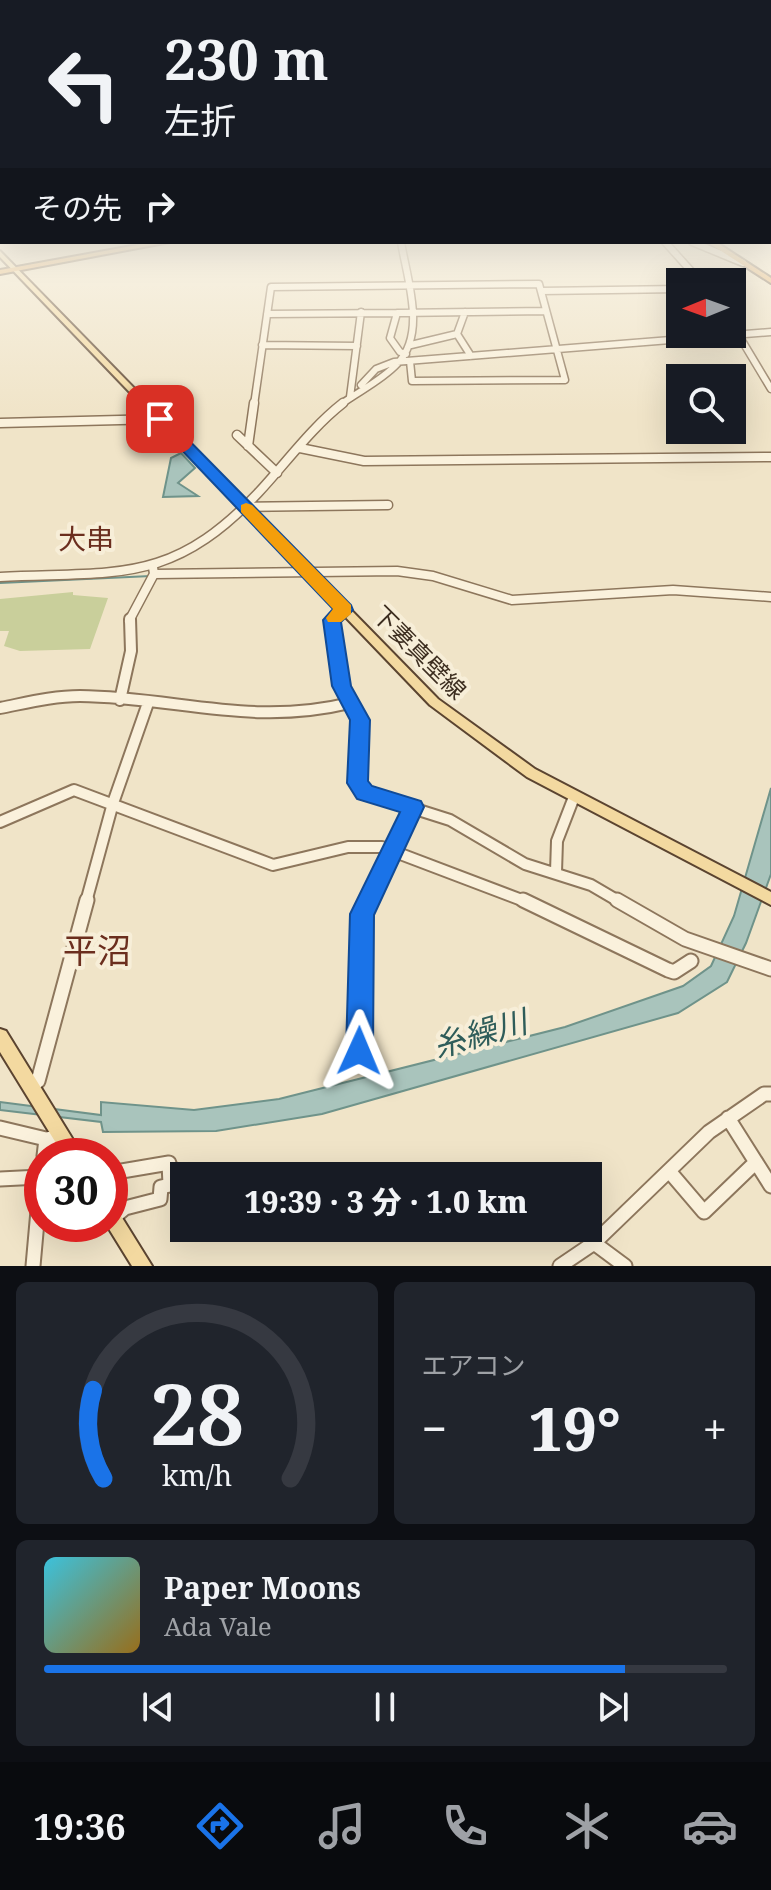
<!DOCTYPE html>
<html lang="ja">
<head>
<meta charset="utf-8">
<style>
	body { margin:0; font-family:"Noto Serif","Noto Sans JP",serif; background:#20242c; color:#f1f3f6; height:100vh; display:flex; flex-direction:column; font-size:30px; white-space:nowrap }
	* { box-sizing:border-box; margin:0 }
	p { font-size:26px; color:#9ea1a6 }
	.icon { flex:none; width:44px; height:44px; fill:none; stroke:currentColor; stroke-width:2; stroke-linecap:round; stroke-linejoin:round }
	.map { position:relative; height:1266px; overflow:hidden }
	.side { display:flex; flex-direction:column; gap:16px; padding:16px; background:#0d0f14; flex:1 }
	.side>* { flex:none }
	.guide { position:absolute; left:0px; top:0px; width:772px; height:244px; box-shadow:0 8px 32px #0002; background:#171b24; color:#f1f3f6; overflow:hidden }
	.needle { width:52px; rotate:269deg }
	.fabs { position:absolute; left:666px; top:268px; display:grid; gap:16px }
	.fabs a { display:grid; place-items:center; width:80px; height:80px; border-radius:0px; background:#171b24; box-shadow:0 8px 32px #0002; font-size:40px }
	.speed { position:absolute; left:24px; top:1138px; display:flex; gap:16px; font-size:40px; font-weight:700; text-align:center }
	.speed>* { display:grid; place-content:center; width:104px; height:104px; border-radius:50%; background:#171b24; box-shadow:0 8px 32px #0002; line-height:1 }
	.speed .limit { border:12px solid #d22; background:#fff; color:#111 }
	.pin { position:absolute; display:grid; place-items:center; width:68px; height:68px; color:#fff; margin:-34px; border-radius:16px; box-shadow:0 4px 12px #0006 }
	.me { position:absolute; width:88px; margin:-44px; rotate:1deg; stroke-linejoin:round; filter:drop-shadow(0 0 6px #0008) }
	.turn { display:flex; align-items:center; gap:28px; height:168px; padding:0 32px; font-size:36px }
	.turn .icon { width:104px; height:104px; stroke-width:2.5 }
	.turn b { display:block; font-size:56px; line-height:68px }
	.then { display:flex; align-items:center; height:76px; padding:0 32px; background:#0003; gap:16px; font-size:30px }
	.big { font-size:60px; font-weight:800; line-height:1.1 }
	.side .widget { flex:1; display:flex; flex-direction:column; justify-content:center; gap:12px; min-width:0; padding:0 28px; border-radius:12px; background:#20242c }
	.side .dial { align-items:center; gap:0 }
	.dial svg { height:208px; overflow:visible; fill:none; stroke:#363941; stroke-width:7; stroke-linecap:round; text-anchor:middle }
	.dial text { fill:#f1f3f6; stroke:none }
	.song { display:flex; align-items:center; gap:24px }
	.cover { width:96px; height:96px; border-radius:12px; background:linear-gradient(135deg,hsl(190 70% 55%),hsl(40 70% 35%)) }
	.played { height:8px; border-radius:4px; background:linear-gradient(90deg,#1a73e8 85%,#363941 85%) }
	.keys { display:flex; justify-content:space-around; direction:ltr }
	.heat { display:flex; justify-content:space-between; align-items:center; font-size:44px; direction:ltr }
	.side .tiles { flex:1; display:grid; gap:16px; grid-template-columns:1fr 1fr }
	.widget:last-child { grid-column:span 2 }
	.trip { position:absolute; left:170px; top:1162px; width:432px; height:80px; border-radius:0px; background:#171b24; box-shadow:0 8px 32px #0002; font-weight:800; line-height:80px; text-align:center }
	.tab-bar { display:flex; height:128px; justify-content:space-around; align-items:center; background:#090b0e; color:#9ea1a6 }
	.tab-bar .icon { width:56px; height:56px }
	.tab-bar .current { color:#1a73e8 }
	.tab-bar b { font-size:36px; color:#f1f3f6 }
	.map>svg:first-child { display:block }
	.green { fill:#c9cf9b }
	.water { fill:#a9c4bc; stroke:#6f938a; stroke-width:2 }
	.lines { fill:none; stroke-linecap:round; stroke-linejoin:round }
	.stream { stroke:#6f938a; stroke-width:2 }
	.minor-far3-casing { stroke:#8d765c; stroke-width:9 }
	.minor-far2-casing { stroke:#8d765c; stroke-width:11 }
	.minor-far1-casing { stroke:#8d765c; stroke-width:14 }
	.minor-casing { stroke:#8d765c; stroke-width:17 }
	.major-casing { stroke:#5b4430; stroke-width:4 }
	.highway-casing { stroke:#5b4430; stroke-width:4 }
	.minor-far3 { stroke:#faf1dc; stroke-width:6 }
	.minor-far2 { stroke:#faf1dc; stroke-width:8 }
	.minor-far1 { stroke:#faf1dc; stroke-width:10 }
	.minor { stroke:#faf1dc; stroke-width:13 }
	.major { fill:#f3d9a0; fill-rule:evenodd }
	.highway { fill:#e0a458; fill-rule:evenodd }
	.route { fill:#1a73e8; stroke:#114b97; stroke-width:2 }
	.slow { fill:#f59e0b }
	.labels { text-anchor:middle; stroke-width:8; stroke-linejoin:round; paint-order:stroke }
	.street-label { font-size:24px; fill:#3d2e20; stroke:#f7eed8 }
	.quarter-label { font-size:28px; fill:#6b2e1e; stroke:#f7eed8 }
	.near-water-label { font-size:32px; font-style:italic; fill:#2f5d5a; stroke:#f7eed8 }
	.near-quarter-label { font-size:34px; fill:#6b2e1e; stroke:#f7eed8 }
</style>
</head>
<body>
<div class="map">
<svg width="771" height="1266" viewBox="0 0 771 1266">
	<rect width="100%" height="100%" fill="#f0e4c8"/>
	<path class="green" d="M73 592V595L108 598 90 649 20 651 4 646 9 631H0V599Z"/>
	<path class="water" d="M181 453 195 468 178 483 198 496 163 497 171 458Z
		M771 788V874L746 943 727 982 678 1013 322 1114 216 1131 103 1132 101 1122 0 1110V1102L101 1115V1102L194 1110 279 1099 565 1027 683 986 711 966 734 916Z"/>
	<g class="lines">
		<path class="stream" d="M0 583 151 576
			M473 592 502 601
			M524 603 549 602"/>
		<g class="minor-far3-casing">
			<path id="minor-far3" d="M665 242 701 282
				M692 242 743 263
				M541 291 680 289
				M465 312 457 334 471 356
				M267 314 397 313
				M732 324 771 389
				M262 345 357 346
				M411 345 457 334
				M406 354 400 352 390 338 397 313 546 311
				M361 385 376 369 394 362 771 332
				M350 397 361 312
				M254 405 271 287 539 284 565 380 412 381 410 361
				M340 405C359 391 381 381 397 364 427 334 407 279 401 242"/>
		</g>
		<g class="minor-far2-casing">
			<path id="minor-far2" d="M0 423 160 419
				M237 435 277 473
				M248 446 254 403
				M300 448 364 461 771 457
				M245 507 388 505
				M153 567 154 574 397 571 433 576 512 600 673 590 771 597
				M0 577C116 571 170 586 258 493 286 463 311 428 343 403
				M129 621 154 574
				M332 621 344 610"/>
		</g>
		<g class="minor-far1-casing">
			<path id="minor-far1" d="M333 619 342 686 360 720 358 783 365 793 450 820 525 864 591 885 620 902
				M120 700 131 651 130 619
				M0 708C26 703 53 696 80 696 176 697 251 727 350 703
				M0 822 74 790 273 865 348 847H382L527 902
				M556 872 557 841 574 797
				M86 902 113 803 148 703
				M368 902 413 807"/>
		</g>
		<g class="minor-casing">
			<path id="minor" d="M523 900 668 970 674 972 691 961
				M617 900 685 939 771 969
				M359 1051 362 914 369 900
				M31 1086 38 1081 87 900
				M728 1118 771 1186
				M0 1128 46 1139 61 1136
				M44 1156 46 1139
				M669 1171 704 1212 756 1162
				M110 1173 169 1163 170 1185 161 1187 160 1199 125 1208 113 1218
				M0 1179 40 1177
				M594 1243 625 1266
				M33 1266 42 1166
				M560 1266 594 1243 709 1132 764 1094H771"/>
		</g>
		<g class="major-casing">
			<path id="major" d="M0 251 438 699 535 769 771 892V905L527 777 430 705 0 257Z
				M0 1029 6 1031 83 1156H64L0 1052Z
				M110 1205 116 1208 152 1266H132L106 1224H110Z"/>
		</g>
		<g class="highway-casing">
			<path id="highway" d="M154 242H170L0 274V270Z
				M707 242H716L771 278V283Z"/>
		</g>
		<use href="#minor-far3" class="minor-far3"/>
		<use href="#minor-far2" class="minor-far2"/>
		<use href="#minor-far1" class="minor-far1"/>
		<use href="#minor" class="minor"/>
		<use href="#major" class="major"/>
		<use href="#highway" class="highway"/>
	</g>
	<linearGradient id="sky" x2="0" y2="1"><stop stop-color="#8fbad6"/><stop offset="0.57" stop-color="#f8f3e6"/><stop offset="1" stop-color="#f8f3e6" stop-opacity="0"/></linearGradient>
	<rect width="771" height="415" fill="url(#sky)"/>
	<path class="route" d="M155 416H165L351 605 353 610 341 622 351 686 370 720 368 781 372 786 421 801 424 807 374 915 373 1051 369 1060 359 1064 350 1060 346 1051 350 914 400 812 357 799 347 783 350 720 332 686 323 620 333 609 155 422Z"/>
	<path class="slow" d="M246 503 252 505 351 605V614L341 622H328L326 618 333 609 241 512V505Z"/>
	<g class="labels">
		<g class="street-label">
			<text transform="translate(419 653) rotate(45)" y="8">下妻真壁線</text>
		</g>
		<g class="quarter-label">
			<text x="86" y="549">大串</text>
		</g>
		<g class="near-water-label">
			<text transform="translate(480 1034) rotate(-16)" y="11">糸繰川</text>
		</g>
		<g class="near-quarter-label">
			<text x="97" y="963">平沼</text>
		</g>
	</g>
</svg>
<div class="fabs">
<a><svg class="needle" viewBox="-14 -14 28 28"><path d="M0-13l5 13h-10z" fill="#e53935"/><path d="M0 13l5-13h-10z" fill="#9ea1a6"/></svg></a>
<a><svg class="icon" aria-label="search" viewBox="0 0 24 24"><circle cx="10" cy="10" r="6"/><path d="M15 15l6 6"/></svg></a>
</div>
<div class="speed"><div class="limit">30</div></div>
<div class="pin" style="left:160px;top:419px;background:#d93025"><svg class="icon" aria-label="arrive" viewBox="0 0 24 24"><path d="M6 21V4h12l-3 4 3 4H6"/></svg></div>
<svg class="me" style="left:359px;top:1051px" viewBox="-20 -20 40 40"><path d="M0-17L14 15 0 8-14 15z" fill="#1a73e8" stroke="#fff" stroke-width="4"/></svg>
<div class="trip">19:39 · 3 分 · 1.0 km</div>
<div class="guide">
<div class="turn"><svg class="icon" aria-label="left" viewBox="0 0 24 24"><path d="M17 20v-9H6M10 6l-5 5 5 5"/></svg><div><b>230 m</b>左折</div></div>
<div class="then">その先<svg class="icon" aria-label="right" viewBox="0 0 24 24"><path d="M7 20v-9h11M14 6l5 5-5 5"/></svg></div>
</div>
</div>
<section class="side">
<div class="tiles">
<div class="widget dial"><svg viewBox="0 0 100 80">
<path d="M14 69A42 42 0 1 1 86 69"/>
<path d="M14 69A42 42 0 0 1 10 35" stroke="#1a73e8"/>
<text x="50" y="56" font-size="32" font-weight="700">28</text>
<text x="50" y="72" font-size="11">km/h</text>
</svg></div>
<div class="widget"><p>エアコン</p>
<div class="heat"><a>−</a><b class="big">19°</b><a>+</a></div>
</div>
<div class="widget">
<div class="song"><i class="cover"></i><div><b>Paper Moons</b><p>Ada Vale</p></div></div>
<div class="played"></div>
<div class="keys"><svg class="icon" aria-label="previous" viewBox="0 0 24 24"><path d="M18 5L8 12l10 7zM5 5v14"/></svg><svg class="icon" aria-label="pause" viewBox="0 0 24 24"><path d="M8 5v14M16 5v14"/></svg><svg class="icon" aria-label="next" viewBox="0 0 24 24"><path d="M6 5l10 7-10 7zM19 5v14"/></svg></div>
</div>
</div>
</section>
<nav class="tab-bar">
<b>19:36</b>
<svg class="icon current" aria-label="directions" viewBox="0 0 24 24"><path d="M12 3l9 9-9 9-9-9zM9 14v-3h6M13 9l2 2-2 2"/></svg>
<svg class="icon" aria-label="music" viewBox="0 0 24 24"><path d="M9 18V5l10-2v13"/><circle cx="6" cy="18" r="3"/><circle cx="16" cy="16" r="3"/></svg>
<svg class="icon" aria-label="phone" viewBox="0 0 24 24"><path d="M5 4h4l2 5-3 2q2 4 5 5l2-3 5 2v4C11 20 4 13 5 4z"/></svg>
<svg class="icon" aria-label="climate" viewBox="0 0 24 24"><path d="M12 3v18M4 7l16 10M4 17L20 7"/></svg>
<svg class="icon" aria-label="car" viewBox="0 0 24 24"><path d="M5 17H2v-5l4-1 3-4h7l3 4 3 1v5h-3M9 17h6M6 11h13"/><circle cx="7" cy="17" r="2"/><circle cx="17" cy="17" r="2"/></svg>
</nav>
</body>
</html>
